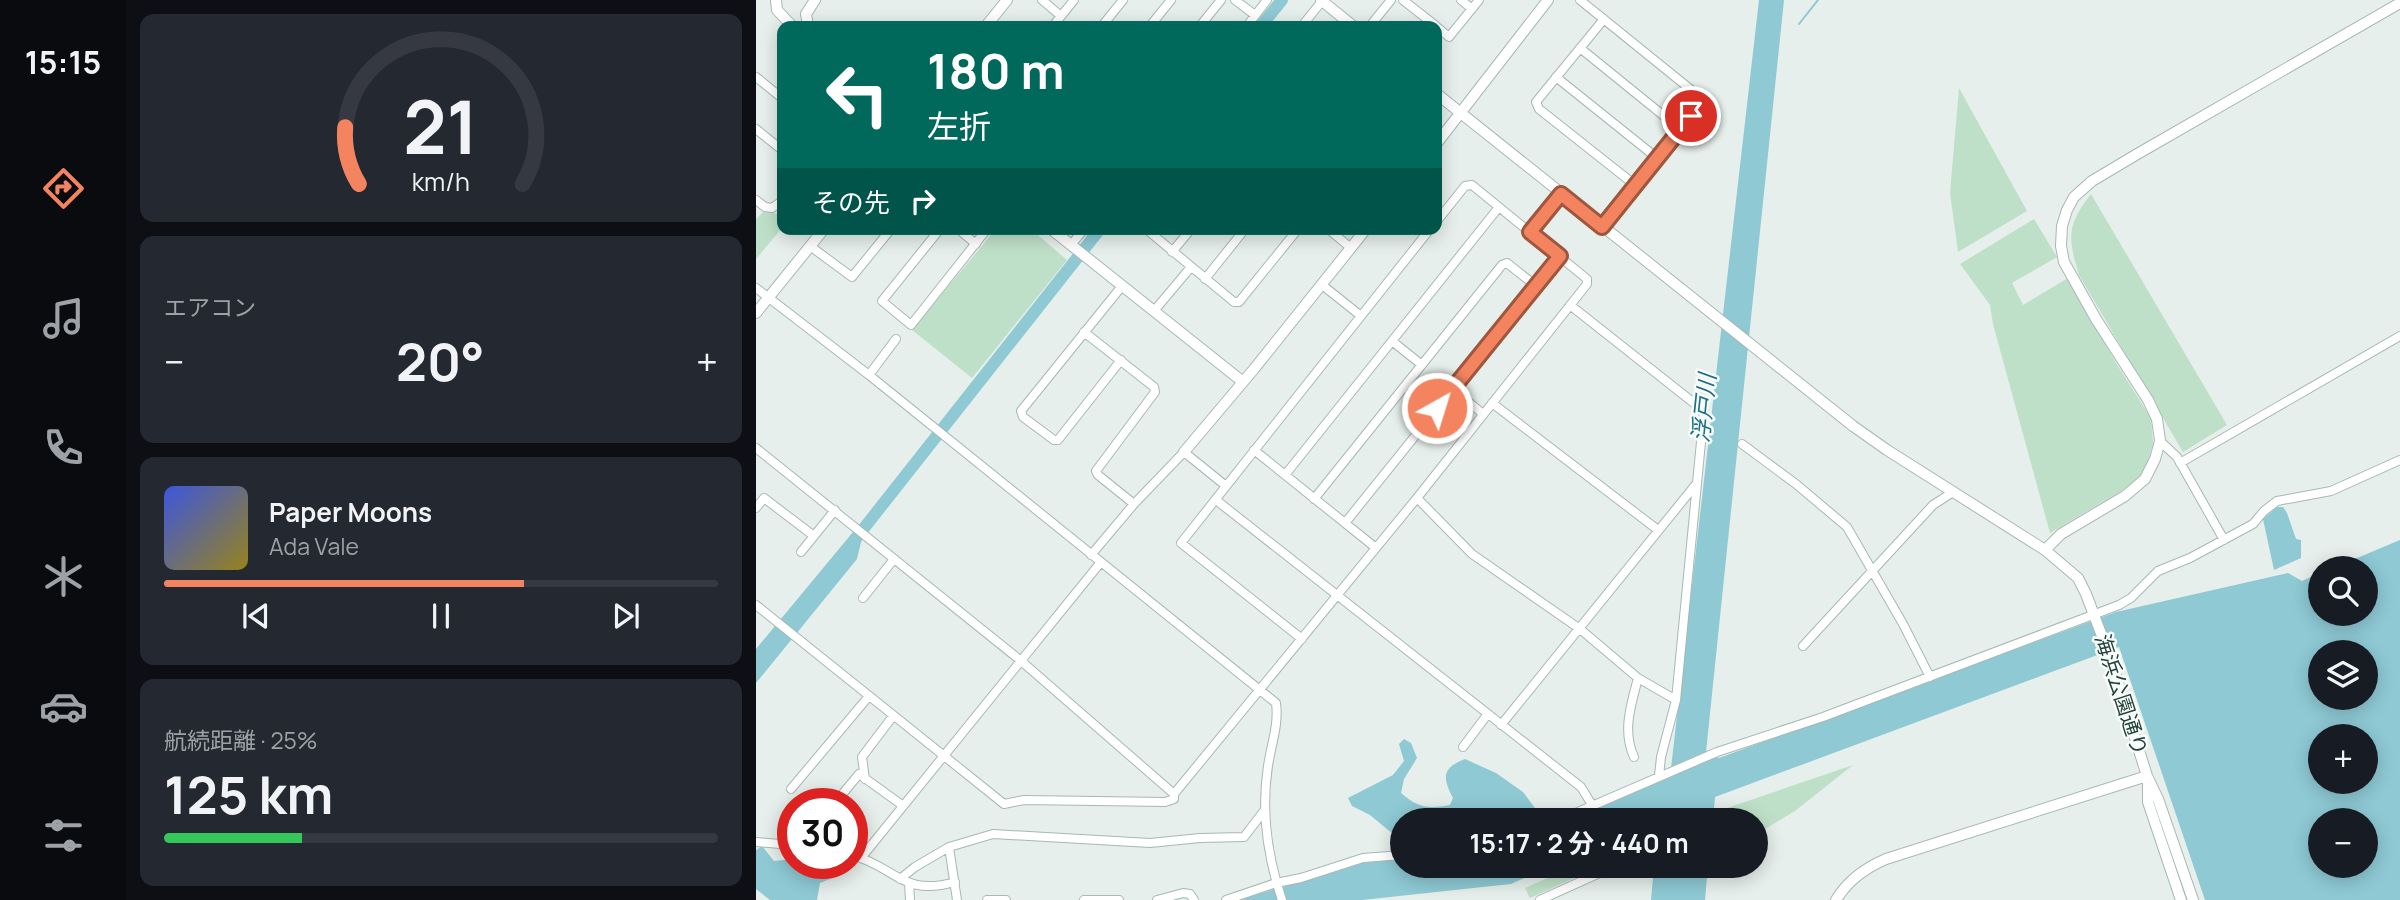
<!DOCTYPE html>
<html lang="ja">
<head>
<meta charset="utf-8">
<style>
	body { margin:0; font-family:Manrope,"Noto Sans JP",sans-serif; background:#242831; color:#f1f3f6; height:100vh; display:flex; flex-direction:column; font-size:26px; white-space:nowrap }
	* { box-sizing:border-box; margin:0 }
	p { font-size:23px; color:#9ea1a6 }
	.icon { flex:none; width:38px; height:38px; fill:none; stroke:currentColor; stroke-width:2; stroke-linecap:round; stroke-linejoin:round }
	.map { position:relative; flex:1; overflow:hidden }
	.sheet { display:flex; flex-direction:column; gap:14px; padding:14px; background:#0d0f14; width:630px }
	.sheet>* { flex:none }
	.hud { position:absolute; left:21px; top:21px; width:665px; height:214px; border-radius:14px; box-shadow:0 4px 18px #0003; background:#00695c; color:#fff; overflow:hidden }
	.buttons { position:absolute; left:1552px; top:556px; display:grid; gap:14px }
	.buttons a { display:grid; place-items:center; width:70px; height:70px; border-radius:50%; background:#171b24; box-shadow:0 4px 18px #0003; font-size:35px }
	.speed { position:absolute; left:21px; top:788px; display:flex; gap:14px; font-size:35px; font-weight:700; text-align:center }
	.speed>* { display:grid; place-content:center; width:91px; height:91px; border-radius:50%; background:#171b24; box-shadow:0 4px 18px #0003; line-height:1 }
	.speed .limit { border:10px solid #d22; background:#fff; color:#111 }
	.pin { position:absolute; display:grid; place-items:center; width:60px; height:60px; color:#fff; margin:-30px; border:4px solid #fff; border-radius:50%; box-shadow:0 2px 7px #0007 }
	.me { position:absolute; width:77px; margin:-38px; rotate:39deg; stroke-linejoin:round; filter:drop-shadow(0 0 5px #0008) }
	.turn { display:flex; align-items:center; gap:24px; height:147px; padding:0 35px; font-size:32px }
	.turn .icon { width:91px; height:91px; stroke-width:2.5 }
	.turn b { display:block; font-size:49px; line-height:60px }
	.then { display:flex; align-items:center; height:66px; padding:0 35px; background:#0003; gap:14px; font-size:26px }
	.big { font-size:52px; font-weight:700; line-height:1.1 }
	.sheet .widget { flex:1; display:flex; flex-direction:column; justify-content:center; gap:10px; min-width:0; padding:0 24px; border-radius:14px; background:#242831 }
	.sheet .dial { align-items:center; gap:0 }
	.dial svg { height:182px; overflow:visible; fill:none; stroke:#363941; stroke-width:7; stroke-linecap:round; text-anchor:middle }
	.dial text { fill:#f1f3f6; stroke:none }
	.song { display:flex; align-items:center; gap:21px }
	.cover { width:84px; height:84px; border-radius:10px; background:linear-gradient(135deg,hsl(230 70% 55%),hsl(50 70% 35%)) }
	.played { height:7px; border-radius:4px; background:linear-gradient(90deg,#f4845f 65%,#363941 65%) }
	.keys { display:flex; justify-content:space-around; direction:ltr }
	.heat { display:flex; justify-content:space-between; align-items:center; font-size:38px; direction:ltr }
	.charge { height:10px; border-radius:5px; background:linear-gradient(90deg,#34c759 25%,#363941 0) }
	.trip { position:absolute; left:634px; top:808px; width:378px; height:70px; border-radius:35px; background:#171b24; box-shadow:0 4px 18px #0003; font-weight:700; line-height:70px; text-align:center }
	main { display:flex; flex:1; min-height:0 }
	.menu { display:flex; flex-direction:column; width:126px; justify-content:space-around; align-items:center; background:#090b0e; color:#9ea1a6 }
	.menu .icon { width:49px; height:49px }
	.menu .active { color:#f4845f }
	.menu b { font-size:32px; color:#f1f3f6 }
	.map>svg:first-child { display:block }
	.green { fill:#bfe0c8 }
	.water { fill:#8ec9d4; fill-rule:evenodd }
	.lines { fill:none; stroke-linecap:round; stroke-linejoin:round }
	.stream { stroke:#8ec9d4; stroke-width:2 }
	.river { stroke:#8ec9d4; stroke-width:12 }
	.minor-casing { stroke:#a8b8b2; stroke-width:10 }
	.tertiary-casing { stroke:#a8b8b2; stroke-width:12 }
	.minor { stroke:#fff; stroke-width:8 }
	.tertiary { stroke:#fff; stroke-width:10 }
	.route-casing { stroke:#9f563e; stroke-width:18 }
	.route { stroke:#f4845f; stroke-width:12 }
	.labels { text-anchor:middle; stroke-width:5; stroke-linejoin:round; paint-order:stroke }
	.street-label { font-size:21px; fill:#24423a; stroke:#f7fbf9 }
	.water-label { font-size:23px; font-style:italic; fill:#1c6f80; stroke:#f7fbf9 }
</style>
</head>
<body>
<main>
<nav class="menu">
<b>15:15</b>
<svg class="icon active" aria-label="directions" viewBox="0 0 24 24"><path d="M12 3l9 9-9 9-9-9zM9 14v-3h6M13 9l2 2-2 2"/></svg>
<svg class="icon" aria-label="music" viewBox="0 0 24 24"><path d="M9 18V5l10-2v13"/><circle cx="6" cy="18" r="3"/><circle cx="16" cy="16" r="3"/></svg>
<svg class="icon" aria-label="phone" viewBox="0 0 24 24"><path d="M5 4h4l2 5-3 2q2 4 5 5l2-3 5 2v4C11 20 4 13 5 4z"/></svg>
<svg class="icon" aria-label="climate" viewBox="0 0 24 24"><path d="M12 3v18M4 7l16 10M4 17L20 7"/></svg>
<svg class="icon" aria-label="car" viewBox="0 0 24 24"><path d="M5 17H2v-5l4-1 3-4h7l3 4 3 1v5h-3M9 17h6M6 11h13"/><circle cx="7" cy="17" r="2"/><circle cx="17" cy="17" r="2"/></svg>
<svg class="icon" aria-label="filters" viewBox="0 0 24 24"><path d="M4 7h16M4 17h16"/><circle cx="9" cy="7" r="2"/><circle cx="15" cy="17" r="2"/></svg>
</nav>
<section class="sheet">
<div class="widget dial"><svg viewBox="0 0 100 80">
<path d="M14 69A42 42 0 1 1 86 69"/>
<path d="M14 69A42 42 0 0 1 8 44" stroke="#f4845f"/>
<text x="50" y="56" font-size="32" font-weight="700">21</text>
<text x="50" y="72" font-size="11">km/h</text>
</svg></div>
<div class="widget"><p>エアコン</p>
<div class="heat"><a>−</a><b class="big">20°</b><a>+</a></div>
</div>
<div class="widget">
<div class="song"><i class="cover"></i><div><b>Paper Moons</b><p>Ada Vale</p></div></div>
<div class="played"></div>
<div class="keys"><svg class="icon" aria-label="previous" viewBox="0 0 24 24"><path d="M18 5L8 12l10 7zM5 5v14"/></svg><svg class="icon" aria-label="pause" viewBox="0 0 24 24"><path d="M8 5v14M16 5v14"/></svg><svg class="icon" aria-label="next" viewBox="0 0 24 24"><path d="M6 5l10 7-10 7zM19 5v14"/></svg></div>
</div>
<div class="widget"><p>航続距離 · 25%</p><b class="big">125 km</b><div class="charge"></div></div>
</section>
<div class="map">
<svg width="1644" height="900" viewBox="0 0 1644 900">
	<rect width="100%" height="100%" fill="#e6efeb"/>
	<path class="green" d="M1203 88 1271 211 1202 252 1194 193Z
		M1335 194 1471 425 1427 452 1323 275C1312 238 1310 226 1335 194Z
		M7 212 26 214V228L0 259V219Z
		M1278 219 1301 257 1256 283 1267 305 1312 278 1360 363 1395 418 1397 443 1388 474 1370 488 1294 533 1237 324 1234 305 1204 264Z
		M240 229H275L311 260 216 378 156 330Z
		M1097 765 1039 811 999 835V821H971V808Z
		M818 866H845L774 898 769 888Z"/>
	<path class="water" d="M1003 0H1028L950 752 963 758 1360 612 1532 573 1546 581 1564 573V614H1610V569H1575L1644 540V900H1449L1363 647 959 797 957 821H813L914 777ZM1564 653H1610V698H1564ZM1564 737H1610V782H1564ZM1564 821H1610V866H1564Z
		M1521 507H1527L1531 513 1540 539 1545 540V558L1518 570 1507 519Z
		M97 532 106 538 101 559 0 683V649Z
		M648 739 655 743 661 758 648 779 645 793C662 808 672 809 694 805L697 798C686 777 686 768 709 759L740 773 767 792 784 815 773 821H646V839H643L614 815 596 806 592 798 637 775 648 761 643 744Z
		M6 846 18 861 37 859V863L95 864 86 874 64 883 61 900H14L0 889V850Z
		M646 859V866H795L755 884 606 900H483L606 863Z
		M898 866H952L949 900H895Z"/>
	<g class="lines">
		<path class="stream" d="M1043 24 1062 0"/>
		<path class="river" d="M505 26 526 0
			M97 542 344 229"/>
		<g class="minor-casing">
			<path id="minor" d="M286 0 305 16
				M479 0 499 15
				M647 0 680 26
				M705 0 716 9
				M824 0 944 97 946 102 846 227
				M848 19 780 102 783 109 879 185
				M297 26 318 0
				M346 26 367 0
				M394 26 415 0
				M444 26 465 0
				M491 26 511 0
				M546 26 566 1
				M614 26 635 0
				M681 27 693 37 723 0
				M824 48 924 129
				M0 77 26 98
				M800 77 901 158
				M0 129 26 150
				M0 200 9 207 16 208 26 201
				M184 229 126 301 155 325 231 229
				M202 229 220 244
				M390 229 478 302H483L542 229
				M572 229 595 248
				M774 232 805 194
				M315 245 328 229
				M54 246 96 277 135 229
				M416 252 435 229
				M449 279 489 229
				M565 284 605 316
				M0 288 113 375 520 703C523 725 515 745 512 766 505 810 512 858 526 900
				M814 305 948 411 920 700 905 757 903 776
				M398 311 435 267
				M328 332 398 387 399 392 340 471 342 475 378 504 428 452 470 486
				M636 341 666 365
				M365 360 302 440H298L267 417 265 411 366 286
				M113 375 140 339
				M697 389 727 414
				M736 403 902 530
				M1404 441 1421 457 1468 540
				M986 444 1040 484 1091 527 1147 624 1174 677
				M0 448 264 660 418 794
				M498 450 620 548
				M1424 463 1644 336
				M529 475 743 207
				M661 498 716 554 824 629 882 678 920 700
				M558 499 746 265 751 263 780 286
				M460 500 825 787 836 805
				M0 508 8 498 58 536 79 510
				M589 523 804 256
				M45 552 58 536
				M335 555 378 504
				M107 598 138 559
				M0 605 248 804 268 800 409 802 418 799V794L661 498 831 284V279L716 185 709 186 681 221
				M546 639 425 543 674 229
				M1047 646 1177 505 1197 492
				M745 725 941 483
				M707 747 731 715
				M878 757C866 731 875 705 882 678
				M109 779 106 757 137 716
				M35 789 113 696
				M79 803 103 774 146 805
				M801 821 961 752 1067 717 1363 605 1375 598 1402 571 1434 558 1497 524 1508 511 1521 501 1575 491 1644 460
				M0 842 37 845
				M193 847 201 900
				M96 855C140 867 146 897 199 882
				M105 858 345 562
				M144 879 159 867 193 847 237 834 394 843 444 838 488 837 508 811
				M153 883 154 900
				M231 900H250
				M328 900H363
				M401 900 427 893 434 894 438 900
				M470 900 520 883 545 878 607 858 646 855
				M784 900 859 866"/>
		</g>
		<g class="tertiary-casing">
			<path id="tertiary" d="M20 0 21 10 36 26
				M565 0 597 26
				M52 26 50 14 59 0
				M230 26 251 0
				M681 94 1097 426 1131 450 1289 550 1322 578 1330 594 1354 657 1391 776 1402 799 1437 900
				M681 143 792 0
				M295 229 487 382
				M0 313 68 229
				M428 452 498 369 610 229
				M1289 550 1305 534 1369 496 1389 479 1399 459 1404 441 1401 419 1392 400 1340 319 1308 262 1305 246 1306 226 1311 210 1318 197 1336 181 1383 153 1644 3
				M1392 783V802L1425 900
				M1080 900C1092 880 1109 868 1130 859L1391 776"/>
		</g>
		<use href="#minor" class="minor"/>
		<use href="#tertiary" class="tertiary"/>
	</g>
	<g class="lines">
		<g class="route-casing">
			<path id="route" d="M681 408 804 256 774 232 805 194 846 227 935 116"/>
		</g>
		<use href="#route" class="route"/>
	</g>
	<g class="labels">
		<g class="street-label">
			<text transform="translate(1365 695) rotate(72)" y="7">海浜公園通り</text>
		</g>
		<g class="water-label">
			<text transform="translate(948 408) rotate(-84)" y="8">浮戸川</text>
		</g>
	</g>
</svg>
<div class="buttons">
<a><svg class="icon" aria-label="search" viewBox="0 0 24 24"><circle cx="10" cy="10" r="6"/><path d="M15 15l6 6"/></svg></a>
<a><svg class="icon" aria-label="layers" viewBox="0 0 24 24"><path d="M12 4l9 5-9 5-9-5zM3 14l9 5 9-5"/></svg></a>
<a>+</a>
<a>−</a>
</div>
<div class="speed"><div class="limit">30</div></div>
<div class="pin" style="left:935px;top:116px;background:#d93025"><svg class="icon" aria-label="arrive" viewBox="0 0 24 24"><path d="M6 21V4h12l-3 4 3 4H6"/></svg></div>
<svg class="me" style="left:681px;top:408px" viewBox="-20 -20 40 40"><circle r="17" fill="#f4845f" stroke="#fff" stroke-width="3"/><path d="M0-11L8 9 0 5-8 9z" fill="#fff"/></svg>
<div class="trip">15:17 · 2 分 · 440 m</div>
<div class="hud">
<div class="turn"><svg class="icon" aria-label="left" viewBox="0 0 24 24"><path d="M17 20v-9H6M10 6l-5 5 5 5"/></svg><div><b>180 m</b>左折</div></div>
<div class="then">その先<svg class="icon" aria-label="right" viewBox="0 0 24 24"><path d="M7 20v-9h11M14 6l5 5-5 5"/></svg></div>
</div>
</div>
</main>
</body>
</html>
